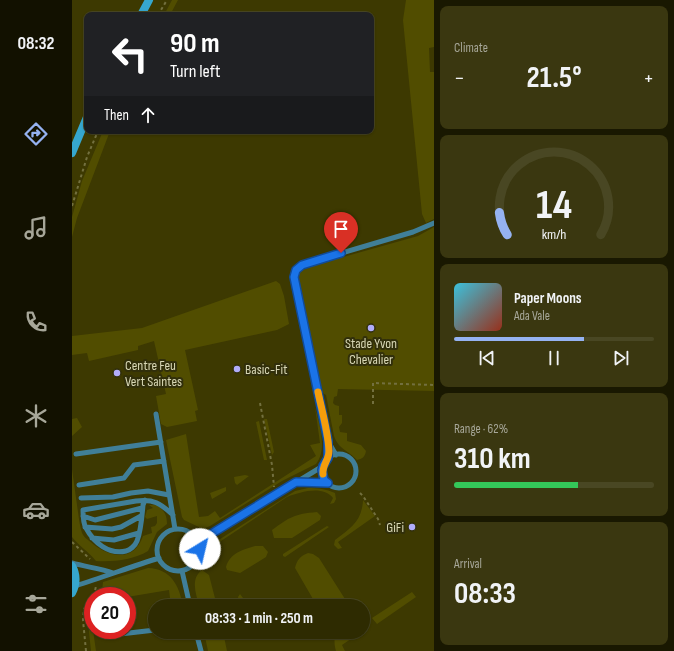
<!DOCTYPE html>
<html lang="en">
<head>
<meta charset="utf-8">
<style>
	body { margin:0; font-family:"Sofia Sans Condensed",sans-serif; background:#3a3710; color:#f1f3f6; height:100vh; display:flex; flex-direction:column; font-size:15px; white-space:nowrap }
	* { box-sizing:border-box; margin:0 }
	p { font-size:13px; color:#a7a799 }
	.icon { flex:none; width:22px; height:22px; fill:none; stroke:currentColor; stroke-width:2; stroke-linecap:round; stroke-linejoin:round }
	.map { position:relative; flex:1; overflow:hidden }
	.side { display:flex; flex-direction:column; gap:6px; padding:6px; background:#191801; width:240px }
	.side>* { flex:none }
	.banner { position:absolute; left:12px; top:12px; width:290px; height:122px; border-radius:8px; box-shadow:0 1px 3px #0004,0 0 0 1px #494723; background:#202124; color:#fff; overflow:hidden }
	.speed { position:absolute; left:12px; top:587px; display:flex; gap:8px; font-size:20px; font-weight:700; text-align:center }
	.speed>* { display:grid; place-content:center; width:52px; height:52px; border-radius:50%; background:#2e2b01; box-shadow:0 1px 3px #0004,0 0 0 1px #494723; line-height:1 }
	.speed .limit { border:6px solid #d22; background:#fff; color:#111 }
	.pin { position:absolute; display:grid; place-items:center; width:34px; height:34px; color:#fff; margin:-41px -17px; border-radius:50% 50% 50% 0; rotate:-45deg; box-shadow:0 0 4px #0007 }
	.pin .icon { rotate:45deg }
	.me { position:absolute; width:44px; margin:-22px; rotate:36deg; stroke-linejoin:round; filter:drop-shadow(0 0 3px #0008) }
	.turn { display:flex; align-items:center; gap:14px; height:84px; padding:0 20px; font-size:18px }
	.turn .icon { width:52px; height:52px; stroke-width:2.5 }
	.turn b { display:block; font-size:28px; line-height:34px }
	.then { display:flex; align-items:center; height:38px; padding:0 20px; background:#0003; gap:8px; font-size:15px }
	.big { font-size:30px; font-weight:700; line-height:1.1 }
	.side .tile { flex:1; display:flex; flex-direction:column; justify-content:center; gap:6px; min-width:0; padding:0 14px; border-radius:8px; background:#3a3710 }
	.side .dial { align-items:center; gap:0 }
	.dial svg { height:104px; overflow:visible; fill:none; stroke:#494723; stroke-width:7; stroke-linecap:round; text-anchor:middle }
	.dial text { fill:#f1f3f6; stroke:none }
	.song { display:flex; align-items:center; gap:12px }
	.cover { width:48px; height:48px; border-radius:6px; background:linear-gradient(135deg,hsl(190 70% 55%),hsl(10 70% 35%)) }
	.played { height:4px; border-radius:2px; background:linear-gradient(90deg,#95b2f1 65%,#494723 65%) }
	.keys { display:flex; justify-content:space-around; direction:ltr }
	.heat { display:flex; justify-content:space-between; align-items:center; font-size:22px; direction:ltr }
	.charge { height:6px; border-radius:3px; background:linear-gradient(90deg,#34c759 62%,#494723 0) }
	.trip { position:absolute; left:76px; top:599px; width:222px; height:40px; border-radius:20px; background:#2e2b01; box-shadow:0 1px 3px #0004,0 0 0 1px #494723; font-weight:700; line-height:40px; text-align:center }
	main { display:flex; flex:1; min-height:0 }
	.tabs { display:flex; flex-direction:column; width:72px; justify-content:space-around; align-items:center; background:#121100; color:#a7a799 }
	.tabs .icon { width:28px; height:28px }
	.tabs .selected { color:#95b2f1 }
	.tabs b { font-size:18px; color:#f1f3f6 }
	.map>svg:first-child { display:block }
	.green { fill:#514d00 }
	.lines { fill:none; stroke-linecap:round; stroke-linejoin:round }
	.path { stroke:#73703f; stroke-width:2; stroke-dasharray:3 3; stroke-linecap:butt }
	.lane { stroke:#407f98; stroke-width:5 }
	.secondary { stroke:#36a7ce; stroke-width:8 }
	.route-casing { stroke:#114b97; stroke-width:10 }
	.route { stroke:#1a73e8; stroke-width:7 }
	.slow { stroke:#f59e0b; stroke-width:7 }
	.poi-dot { fill:#b1adfa; stroke:#312f0b; stroke-width:1.5 }
	.labels { text-anchor:middle; stroke-width:4; stroke-linejoin:round; paint-order:stroke }
	.poi-label { font-size:14px; fill:#d8d7b5; stroke:#312f0b; text-anchor:start }
</style>
</head>
<body>
<main>
<nav class="tabs">
<b>08:32</b>
<svg class="icon selected" aria-label="directions" viewBox="0 0 24 24"><path d="M12 3l9 9-9 9-9-9zM9 14v-3h6M13 9l2 2-2 2"/></svg>
<svg class="icon" aria-label="music" viewBox="0 0 24 24"><path d="M9 18V5l10-2v13"/><circle cx="6" cy="18" r="3"/><circle cx="16" cy="16" r="3"/></svg>
<svg class="icon" aria-label="phone" viewBox="0 0 24 24"><path d="M5 4h4l2 5-3 2q2 4 5 5l2-3 5 2v4C11 20 4 13 5 4z"/></svg>
<svg class="icon" aria-label="climate" viewBox="0 0 24 24"><path d="M12 3v18M4 7l16 10M4 17L20 7"/></svg>
<svg class="icon" aria-label="car" viewBox="0 0 24 24"><path d="M5 17H2v-5l4-1 3-4h7l3 4 3 1v5h-3M9 17h6M6 11h13"/><circle cx="7" cy="17" r="2"/><circle cx="17" cy="17" r="2"/></svg>
<svg class="icon" aria-label="filters" viewBox="0 0 24 24"><path d="M4 7h16M4 17h16"/><circle cx="9" cy="7" r="2"/><circle cx="15" cy="17" r="2"/></svg>
</nav>
<div class="map">
<svg width="362" height="651" viewBox="0 0 362 651">
	<rect width="100%" height="100%" fill="#3d3901"/>
	<path class="green" d="M100 0H106L98 15H92Z
		M334 0H362V47L357 48 358 72H362V219L354 223 350 214 331 20Z
		M31 131H38L5 218 0 237V217L10 181Z
		M362 227V391L266 389 265 396 262 397 261 403 263 405 267 406V415H270V423L267 427 268 432 275 433V441L289 445 294 451C293 457 290 459 285 460 276 450 267 450 262 436L254 395 249 392 247 387V381L226 274 232 268 346 236Z
		M204 281 208 284 212 296 217 324 205 330 113 350 126 410 123 411 125 421 95 427 89 424 84 396 94 394 82 341 66 346V350L17 361 15 353 0 355V336L70 328Z
		M243 407C247 424 256 448 244 464L210 481 138 526 131 529 112 520 110 517 94 440 114 434 127 517 136 516 143 511 148 518 244 456 238 445 248 443Z
		M5 418 10 427 0 436V419Z
		M192 419H195L202 452 200 455Z
		M187 421 195 460H192L184 422Z
		M0 469C2 483 4 498 6 512 7 519 8 527 10 533 12 538 18 541 21 544 39 558 62 562 71 536L80 533 79 527 83 526 85 523V516L75 519 73 517 75 510 81 508 77 505H85C92 511 95 514 95 524L85 532 76 551C61 560 42 562 24 561 17 552 7 546 0 537Z
		M173 475 177 476 165 485 163 483 162 477Z
		M154 487V491L140 499 138 493Z
		M236 488C246 488 254 489 263 493L264 499 262 503 258 504 261 498C251 485 228 492 215 497L146 543 145 541 223 491Z
		M291 500 303 516 266 542 270 548 266 549 262 545 263 540C279 528 290 521 291 500Z
		M245 512 249 516 248 520 220 538H202L200 530C218 517 222 514 245 512Z
		M255 526 257 527 213 557 211 556V554Z
		M183 546H191L196 552 194 557 168 573 155 570 154 567C158 553 170 550 183 546Z
		M236 553 241 554 247 558 273 599V606H245L223 568C225 560 228 556 236 553Z
		M76 568C99 569 107 585 111 606H99L97 590 55 597 27 596 30 591 31 582Z
		M130 570 137 575 145 606H127C124 593 118 579 130 570Z
		M340 592 344 597 305 624 300 618Z
		M168 594 177 606H168L166 597Z
		M21 604V630L24 651H19L15 613Z
		M132 632H151L155 651H136Z
		M264 632H271L273 635 278 632H289L270 645 273 651H264C262 645 262 638 264 632Z"/>
	<g class="lines">
		<path class="path" d="M86 15 95 0
			M0 206 15 157 26 131
			M188 403 200 465 202 487
			M301 404V383L362 385
			M288 493 291 496 306 519 308 525
			M0 542 18 559
			M22 596 24 586
			M14 651 11 620 12 609 21 598"/>
		<path class="lane" d="M84 414 103 529
			M4 454 89 442
			M250 471a17 17 0 1 1 34 0a17 17 0 1 1-34 0Z
			M264 455 256 441 222 282V273L229 265 341 232 362 223
			M225 482 256 483
			M7 485 52 478 62 465 92 461
			M9 498 41 497 59 493 76 491 97 495
			M73 500 71 505C70 516 69 531 65 541 63 546 58 550 54 551 37 555 22 543 14 528 11 523 11 516 11 510L64 501C82 499 88 503 101 515
			M11 516 23 520 70 508
			M13 527 40 529 49 527 69 516
			M85 550a21 21 0 1 1 42 0a21 21 0 1 1-42 0Z
			M20 538 42 540 67 533
			M126 542 251 466
			M0 563C13 567 28 568 41 573
			M110 571 118 606
			M3 586C31 577 59 567 87 558
			M124 632 129 651
			M31 636 83 630"/>
		<path class="secondary" d="M69 15 77 0
			M0 153 15 117
			M0 566C5 575 5 583 0 593"/>
	</g>
	<g class="lines">
		<g class="route-casing">
			<path id="route" d="M128 549 126 542 224 482 256 483 252 480 250 470 251 466 256 458V441L222 277 224 270 230 265 269 253"/>
		</g>
		<use href="#route" class="route"/>
		<path class="slow" d="M246 392C250 411 256 431 257 451 257 460 250 465 251 474"/>
	</g>
	<g class="poi-dot">
		<circle cx="299" cy="328" r="4"/>
		<circle cx="165" cy="369" r="4"/>
		<circle cx="45" cy="373" r="4"/>
		<circle cx="340" cy="527" r="4"/>
	</g>
	<g class="labels">
		<g class="poi-label">
			<text x="299" y="348" text-anchor="middle">Stade Yvon<tspan x="299" dy="16">Chevalier</tspan></text>
			<text x="53" y="370">Centre Feu<tspan x="53" dy="16">Vert Saintes</tspan></text>
			<text x="173" y="374">Basic-Fit</text>
			<text x="332" y="532" text-anchor="end">GiFi</text>
		</g>
	</g>
</svg>
<div class="speed"><div class="limit">20</div></div>
<div class="pin" style="left:269px;top:253px;background:#d93025"><svg class="icon" aria-label="arrive" viewBox="0 0 24 24"><path d="M6 21V4h12l-3 4 3 4H6"/></svg></div>
<svg class="me" style="left:128px;top:549px" viewBox="-20 -20 40 40"><circle r="19" fill="#fff"/><path d="M0-13L10 11 0 6-10 11z" fill="#1a73e8"/></svg>
<div class="trip">08:33 · 1 min · 250 m</div>
<div class="banner">
<div class="turn"><svg class="icon" aria-label="left" viewBox="0 0 24 24"><path d="M17 20v-9H6M10 6l-5 5 5 5"/></svg><div><b>90 m</b>Turn left</div></div>
<div class="then">Then<svg class="icon" aria-label="ahead" viewBox="0 0 24 24"><path d="M12 20V5M6 11l6-6 6 6"/></svg></div>
</div>
</div>
<section class="side">
<div class="tile"><p>Climate</p>
<div class="heat"><a>−</a><b class="big">21.5°</b><a>+</a></div>
</div>
<div class="tile dial"><svg viewBox="0 0 100 80">
<path d="M14 69A42 42 0 1 1 86 69"/>
<path d="M14 69A42 42 0 0 1 8 52" stroke="#95b2f1"/>
<text x="50" y="56" font-size="32" font-weight="700">14</text>
<text x="50" y="72" font-size="11">km/h</text>
</svg></div>
<div class="tile">
<div class="song"><i class="cover"></i><div><b>Paper Moons</b><p>Ada Vale</p></div></div>
<div class="played"></div>
<div class="keys"><svg class="icon" aria-label="previous" viewBox="0 0 24 24"><path d="M18 5L8 12l10 7zM5 5v14"/></svg><svg class="icon" aria-label="pause" viewBox="0 0 24 24"><path d="M8 5v14M16 5v14"/></svg><svg class="icon" aria-label="next" viewBox="0 0 24 24"><path d="M6 5l10 7-10 7zM19 5v14"/></svg></div>
</div>
<div class="tile"><p>Range · 62%</p><b class="big">310 km</b><div class="charge"></div></div>
<div class="tile"><p>Arrival</p><b class="big">08:33</b></div>
</section>
</main>
</body>
</html>
